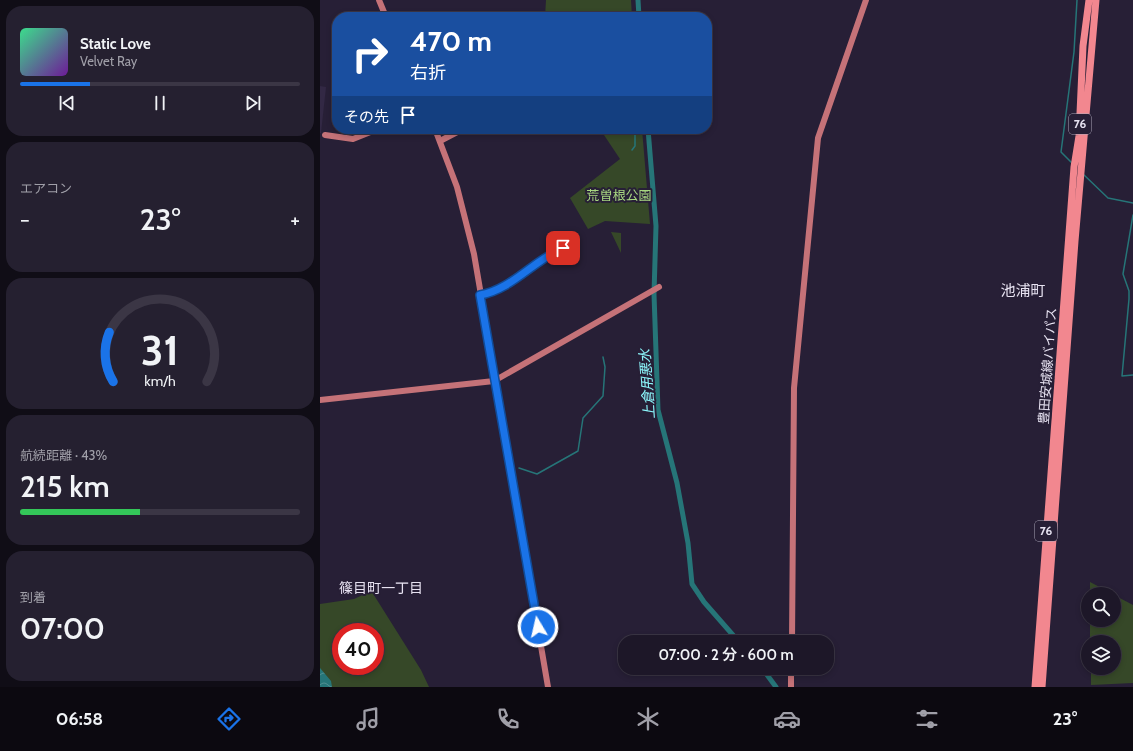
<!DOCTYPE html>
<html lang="ja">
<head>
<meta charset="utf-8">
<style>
	body { margin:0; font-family:Cabin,"Noto Sans JP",sans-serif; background:#252030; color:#f1f3f6; height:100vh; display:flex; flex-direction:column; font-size:15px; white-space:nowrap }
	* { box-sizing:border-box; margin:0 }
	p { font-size:13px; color:#a09fa8 }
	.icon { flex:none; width:22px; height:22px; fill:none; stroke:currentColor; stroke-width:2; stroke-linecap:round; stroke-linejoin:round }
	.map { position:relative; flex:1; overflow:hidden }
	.drawer { display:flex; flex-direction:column; gap:6px; padding:6px; background:#100d16; width:320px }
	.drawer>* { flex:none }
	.banner { position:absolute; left:12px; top:12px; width:380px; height:122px; border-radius:16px; box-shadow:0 2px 6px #0003,0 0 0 1px #3b3645; background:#1a4fa0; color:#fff; overflow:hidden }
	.controls { position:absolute; left:761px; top:587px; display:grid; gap:8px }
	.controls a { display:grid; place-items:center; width:40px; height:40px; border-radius:50%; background:#1d1728; box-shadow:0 2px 6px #0003,0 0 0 1px #3b3645; font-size:20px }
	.speed { position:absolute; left:12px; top:623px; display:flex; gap:8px; font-size:20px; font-weight:700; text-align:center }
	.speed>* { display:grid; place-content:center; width:52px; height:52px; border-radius:50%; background:#1d1728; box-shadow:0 2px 6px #0003,0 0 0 1px #3b3645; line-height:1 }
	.speed .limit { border:6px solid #d22; background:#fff; color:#111 }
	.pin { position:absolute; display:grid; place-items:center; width:34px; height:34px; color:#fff; margin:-17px; border-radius:8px; box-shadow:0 2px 6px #0006 }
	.me { position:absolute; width:44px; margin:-22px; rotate:351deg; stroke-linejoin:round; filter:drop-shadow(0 0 3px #0008) }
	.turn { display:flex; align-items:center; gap:14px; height:84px; padding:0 12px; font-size:18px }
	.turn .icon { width:52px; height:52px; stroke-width:2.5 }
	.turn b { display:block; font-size:28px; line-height:34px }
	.then { display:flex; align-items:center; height:38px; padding:0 12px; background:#0003; gap:8px; font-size:15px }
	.big { font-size:30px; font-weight:600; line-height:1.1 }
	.drawer .card { flex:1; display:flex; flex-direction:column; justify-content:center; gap:6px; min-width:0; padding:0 14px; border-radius:16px; background:#252030 }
	.drawer .dial { align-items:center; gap:0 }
	.dial svg { height:104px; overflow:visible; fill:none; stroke:#3b3645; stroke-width:7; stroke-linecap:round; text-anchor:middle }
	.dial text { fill:#f1f3f6; stroke:none }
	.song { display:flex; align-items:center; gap:12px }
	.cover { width:48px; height:48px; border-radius:6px; background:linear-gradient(135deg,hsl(150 70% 55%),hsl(280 70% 35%)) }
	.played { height:4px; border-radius:2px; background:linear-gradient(90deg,#1a73e8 25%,#3b3645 25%) }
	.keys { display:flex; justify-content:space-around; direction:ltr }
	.heat { display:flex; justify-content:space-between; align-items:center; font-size:22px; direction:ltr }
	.charge { height:6px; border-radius:3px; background:linear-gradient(90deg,#34c759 43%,#3b3645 0) }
	.trip { position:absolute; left:298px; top:635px; width:216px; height:40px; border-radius:16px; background:#1d1728; box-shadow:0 2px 6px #0003,0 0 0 1px #3b3645; font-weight:600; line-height:40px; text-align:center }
	.tabs { display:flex; height:64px; justify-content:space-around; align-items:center; background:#0c0910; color:#a09fa8 }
	.tabs .icon { width:28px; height:28px }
	.tabs .on { color:#1a73e8 }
	.tabs b { font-size:18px; color:#f1f3f6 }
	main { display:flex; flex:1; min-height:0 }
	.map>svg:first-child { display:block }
	.built { fill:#322844 }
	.park { fill:#364828; fill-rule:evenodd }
	.water { fill:url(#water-waves) }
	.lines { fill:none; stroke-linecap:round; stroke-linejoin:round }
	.stream { stroke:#267578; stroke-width:1.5 }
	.canal { stroke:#267578; stroke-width:5 }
	.secondary { stroke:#c57278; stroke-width:6 }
	.primary { stroke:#f2878f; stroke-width:7 }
	.route-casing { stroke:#114b97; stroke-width:10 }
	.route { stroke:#1a73e8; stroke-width:7 }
	.labels { text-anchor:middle; stroke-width:4; stroke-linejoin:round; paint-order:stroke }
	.shield { fill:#271f36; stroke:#ada8b9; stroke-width:1 }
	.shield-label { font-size:12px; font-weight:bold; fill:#e7e2f1 }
	.park-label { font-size:13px; fill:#a8d781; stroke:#271f36 }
	.street-label { font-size:13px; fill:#e7e2f1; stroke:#271f36 }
	.water-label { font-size:14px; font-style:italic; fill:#8cf6fb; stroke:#271f36 }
	.neighbourhood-label { font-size:14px; fill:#e7e2f1; stroke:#271f36 }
	.quarter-label { font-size:15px; fill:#e7e2f1; stroke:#271f36 }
</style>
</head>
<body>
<main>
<section class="drawer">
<div class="card">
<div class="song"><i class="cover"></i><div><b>Static Love</b><p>Velvet Ray</p></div></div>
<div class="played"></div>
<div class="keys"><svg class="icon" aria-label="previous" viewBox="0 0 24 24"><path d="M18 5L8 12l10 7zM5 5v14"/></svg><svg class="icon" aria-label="pause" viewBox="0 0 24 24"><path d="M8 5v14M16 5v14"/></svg><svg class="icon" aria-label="next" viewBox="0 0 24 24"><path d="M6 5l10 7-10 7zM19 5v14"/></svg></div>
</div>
<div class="card"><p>エアコン</p>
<div class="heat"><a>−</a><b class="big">23°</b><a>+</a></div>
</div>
<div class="card dial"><svg viewBox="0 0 100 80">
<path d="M14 69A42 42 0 1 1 86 69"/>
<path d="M14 69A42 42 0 0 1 11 31" stroke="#1a73e8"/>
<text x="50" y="56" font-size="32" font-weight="700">31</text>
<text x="50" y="72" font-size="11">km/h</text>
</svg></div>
<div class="card"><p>航続距離 · 43%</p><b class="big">215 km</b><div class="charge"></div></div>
<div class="card"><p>到着</p><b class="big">07:00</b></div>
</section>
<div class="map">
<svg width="813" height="687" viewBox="0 0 813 687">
	<defs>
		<pattern id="water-waves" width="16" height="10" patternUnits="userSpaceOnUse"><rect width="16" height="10" fill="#267578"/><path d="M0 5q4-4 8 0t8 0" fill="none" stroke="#508f92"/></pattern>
	</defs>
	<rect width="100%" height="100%" fill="#271f36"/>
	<path class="built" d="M0 86 6 87 1 133H0Z"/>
	<path class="park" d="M226 0H311L312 17H225Z
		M280 129H322L330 224 285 221 268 229 250 198 300 159Z
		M291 232 301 233V253Z
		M770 582 793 594H770Z
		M49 592H52L101 670 109 687H0V604L34 599ZM21 632H55V666H21Z
		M794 595 813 605V683L771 685V668H794V642H770V620H794Z"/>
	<path class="water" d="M0 668 11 681 12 687H0Z"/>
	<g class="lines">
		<path class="stream" d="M312 150 315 146V129
			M752 163 741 152 754 52 757 0
			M763 174 788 198 813 203
			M813 215 803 274 809 291V299L802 376 813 375
			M199 468 217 474 258 451 263 418 283 396 285 367 283 357"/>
		<path class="canal" d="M318 0 319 17
			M328 129 336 226 334 294 338 410 357 483 368 543 372 584 384 602 419 642
			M442 668 456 687"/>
		<path class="secondary" d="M59 0 66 17
			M115 129 137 187 154 254 228 687
			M5 135 33 139 58 129
			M120 141 143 129
			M161 295C192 290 214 260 243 248
			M0 400 174 381 339 287
			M472 642 474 388 498 138 546 0
			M471 687V668"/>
		<path class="primary" d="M715 687 754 167 759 136 763 46 769 0
			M722 687 755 241 776 0"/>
	</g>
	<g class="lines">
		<g class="route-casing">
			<path id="route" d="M218 627 160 295C191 290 214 260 243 248"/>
		</g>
		<use href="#route" class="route"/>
	</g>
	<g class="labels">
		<g class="shield">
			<rect x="749" y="114" width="22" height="20" rx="3"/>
			<rect x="715" y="521" width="22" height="20" rx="3"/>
		</g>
		<g class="shield-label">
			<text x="760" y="128">76</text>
			<text x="726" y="535">76</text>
		</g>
		<g class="park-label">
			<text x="299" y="200">荒曽根公園</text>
		</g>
		<g class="street-label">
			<text transform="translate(727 366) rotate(-86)" y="5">豊田安城線バイパス</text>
		</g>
		<g class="water-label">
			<text transform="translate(327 384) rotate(-94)" y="5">上倉用悪水</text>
		</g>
		<g class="neighbourhood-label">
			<text x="61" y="593">篠目町一丁目</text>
		</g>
		<g class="quarter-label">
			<text x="703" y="296">池浦町</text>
		</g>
	</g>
</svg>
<div class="controls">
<a><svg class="icon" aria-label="search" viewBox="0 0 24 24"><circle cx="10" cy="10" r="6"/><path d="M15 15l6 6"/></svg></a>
<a><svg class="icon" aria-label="layers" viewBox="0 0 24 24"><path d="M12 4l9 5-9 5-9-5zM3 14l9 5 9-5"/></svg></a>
</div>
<div class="speed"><div class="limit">40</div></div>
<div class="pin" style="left:243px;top:248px;background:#d93025"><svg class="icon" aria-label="arrive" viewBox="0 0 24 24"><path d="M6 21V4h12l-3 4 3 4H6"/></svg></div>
<svg class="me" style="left:218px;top:627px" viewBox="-20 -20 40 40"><circle r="17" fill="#1a73e8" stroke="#fff" stroke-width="3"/><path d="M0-11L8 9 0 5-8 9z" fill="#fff"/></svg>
<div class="trip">07:00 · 2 分 · 600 m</div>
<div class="banner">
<div class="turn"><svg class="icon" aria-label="right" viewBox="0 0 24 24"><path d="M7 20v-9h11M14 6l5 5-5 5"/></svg><div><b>470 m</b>右折</div></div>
<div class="then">その先<svg class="icon" aria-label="arrive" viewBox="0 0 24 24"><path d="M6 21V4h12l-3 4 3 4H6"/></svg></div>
</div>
</div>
</main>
<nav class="tabs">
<b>06:58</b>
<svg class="icon on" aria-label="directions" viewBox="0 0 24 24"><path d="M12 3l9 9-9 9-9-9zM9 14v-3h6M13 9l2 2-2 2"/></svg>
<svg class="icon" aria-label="music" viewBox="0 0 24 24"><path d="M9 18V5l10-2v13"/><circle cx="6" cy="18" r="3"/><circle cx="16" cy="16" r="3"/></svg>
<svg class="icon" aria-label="phone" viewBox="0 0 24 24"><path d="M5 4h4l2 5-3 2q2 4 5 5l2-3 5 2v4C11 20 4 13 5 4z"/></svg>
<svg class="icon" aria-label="climate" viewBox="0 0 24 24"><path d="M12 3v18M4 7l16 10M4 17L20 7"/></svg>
<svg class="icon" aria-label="car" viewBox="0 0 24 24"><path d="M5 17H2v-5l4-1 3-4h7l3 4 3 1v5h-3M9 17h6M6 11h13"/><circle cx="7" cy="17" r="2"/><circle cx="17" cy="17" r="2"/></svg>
<svg class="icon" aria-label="filters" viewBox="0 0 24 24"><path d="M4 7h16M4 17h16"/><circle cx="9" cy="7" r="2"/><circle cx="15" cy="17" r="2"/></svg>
<b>23°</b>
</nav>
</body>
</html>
